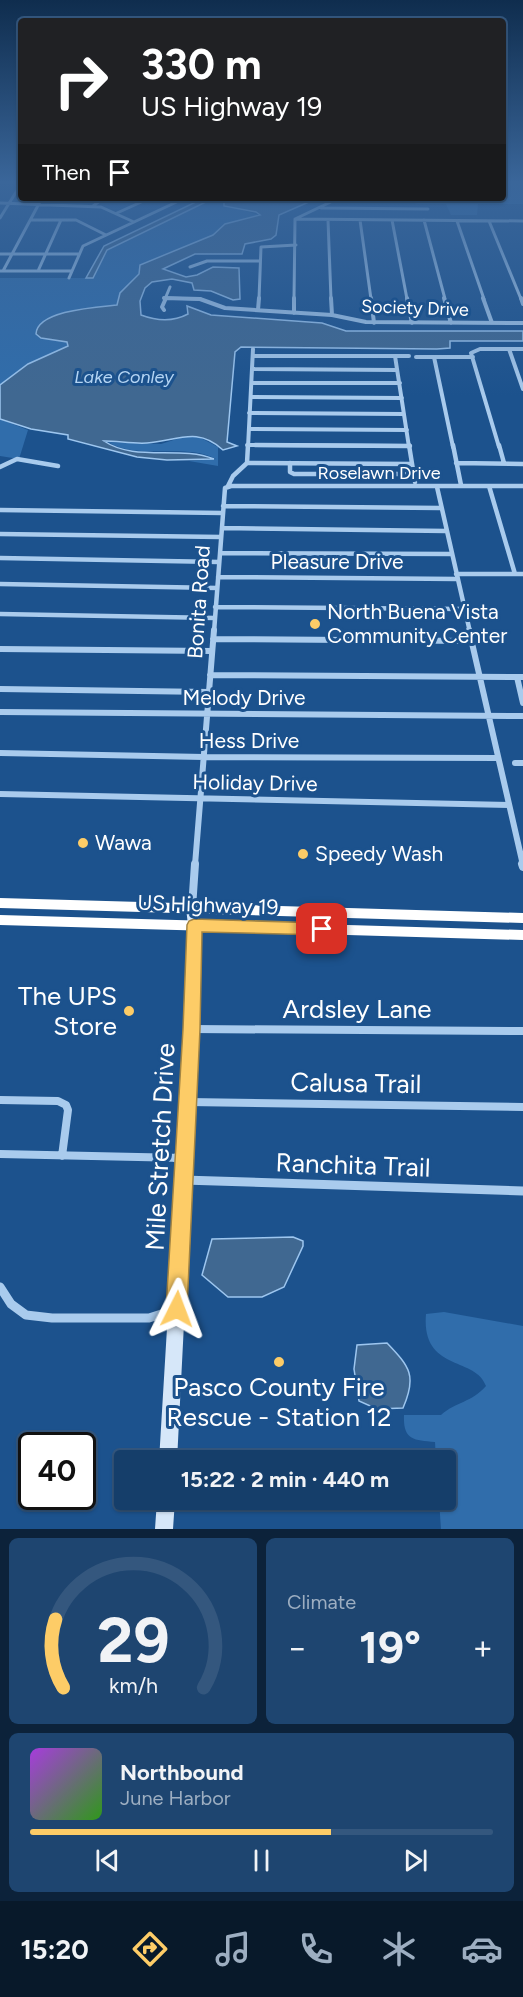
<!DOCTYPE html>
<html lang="en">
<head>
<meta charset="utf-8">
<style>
	body { margin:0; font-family:Figtree,sans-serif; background:#1e4570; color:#f1f3f6; height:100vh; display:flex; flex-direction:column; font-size:22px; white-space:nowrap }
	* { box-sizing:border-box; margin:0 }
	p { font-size:20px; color:#9daec1 }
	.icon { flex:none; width:33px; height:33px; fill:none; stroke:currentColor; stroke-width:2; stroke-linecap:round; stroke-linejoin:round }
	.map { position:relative; height:1529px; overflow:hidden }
	.panel { display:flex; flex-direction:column; gap:9px; padding:9px; background:#0c223a; flex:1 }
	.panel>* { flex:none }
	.banner { position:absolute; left:18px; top:18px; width:488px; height:183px; border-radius:6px; box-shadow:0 2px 4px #0004,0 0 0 2px #34577e; background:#202124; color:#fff; overflow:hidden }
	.speed { position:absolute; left:18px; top:1432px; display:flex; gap:12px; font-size:30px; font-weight:700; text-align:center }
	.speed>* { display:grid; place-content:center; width:78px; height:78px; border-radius:50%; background:#153e6a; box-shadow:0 2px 4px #0004,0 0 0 2px #34577e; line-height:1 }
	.speed .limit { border:3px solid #111; border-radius:9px; background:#fff; color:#111 }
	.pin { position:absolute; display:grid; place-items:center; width:51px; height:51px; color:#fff; margin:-26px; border-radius:12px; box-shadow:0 3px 9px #0006 }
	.me { position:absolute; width:66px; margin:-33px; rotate:3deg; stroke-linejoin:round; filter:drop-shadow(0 0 4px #0008) }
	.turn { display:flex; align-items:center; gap:21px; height:126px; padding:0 24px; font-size:27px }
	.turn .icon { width:78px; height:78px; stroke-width:2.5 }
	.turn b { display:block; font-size:42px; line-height:51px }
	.then { display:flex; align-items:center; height:57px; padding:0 24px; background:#0003; gap:12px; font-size:22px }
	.big { font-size:45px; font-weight:700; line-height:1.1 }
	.panel .tile { flex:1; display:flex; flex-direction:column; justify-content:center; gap:9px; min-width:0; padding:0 21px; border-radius:9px; background:#1e4570 }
	.panel .dial { align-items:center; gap:0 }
	.dial svg { height:156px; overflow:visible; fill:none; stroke:#34577e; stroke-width:7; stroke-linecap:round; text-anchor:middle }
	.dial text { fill:#f1f3f6; stroke:none }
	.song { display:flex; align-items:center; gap:18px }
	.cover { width:72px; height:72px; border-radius:9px; background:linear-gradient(135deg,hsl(280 70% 55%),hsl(110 70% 35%)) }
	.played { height:6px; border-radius:3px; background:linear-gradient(90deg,#fdcc67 65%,#34577e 65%) }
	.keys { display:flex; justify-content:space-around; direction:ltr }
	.heat { display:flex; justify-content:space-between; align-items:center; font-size:33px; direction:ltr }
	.panel .tiles { flex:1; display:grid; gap:9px; grid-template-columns:1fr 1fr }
	.tile:last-child { grid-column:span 2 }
	.trip { position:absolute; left:114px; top:1450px; width:342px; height:60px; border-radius:6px; background:#153e6a; box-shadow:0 2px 4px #0004,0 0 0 2px #34577e; font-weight:700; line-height:60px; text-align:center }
	.tabs { display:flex; height:96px; justify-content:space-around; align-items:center; background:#08192a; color:#9daec1 }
	.tabs .icon { width:42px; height:42px }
	.tabs .on { color:#fdcc67 }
	.tabs b { font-size:27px; color:#f1f3f6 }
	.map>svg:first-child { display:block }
	.green { fill:#306dab }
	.water { fill:#406891; stroke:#9dc6ef; stroke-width:1.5 }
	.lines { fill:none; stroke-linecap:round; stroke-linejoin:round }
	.street-far5 { stroke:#a9cbed; stroke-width:3 }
	.street-far4 { stroke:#a9cbed; stroke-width:4 }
	.street-far3 { stroke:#a9cbed; stroke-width:4.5 }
	.street-far2 { stroke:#a9cbed; stroke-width:6 }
	.street-far1 { stroke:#a9cbed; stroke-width:8 }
	.street { stroke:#a9cbed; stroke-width:9 }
	.secondary { fill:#d6e7f9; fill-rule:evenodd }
	.highway { fill:#fff; fill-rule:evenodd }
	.route { fill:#fdcc67; stroke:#a48543; stroke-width:1.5 }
	.poi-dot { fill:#fdcc67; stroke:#1c528d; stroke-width:2 }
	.labels { text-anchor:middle; stroke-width:6; stroke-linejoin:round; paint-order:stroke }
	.far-street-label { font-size:18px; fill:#fff; stroke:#1c528d }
	.far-water-label { font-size:18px; font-style:italic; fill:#b5d5f4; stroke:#1c528d }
	.street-label { font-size:21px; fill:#fff; stroke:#1c528d }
	.poi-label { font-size:21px; fill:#fff; stroke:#1c528d; text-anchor:start }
	.near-poi-label { font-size:26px; fill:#fff; stroke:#1c528d; text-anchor:end }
	.near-street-label { font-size:26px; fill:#fff; stroke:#1c528d }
</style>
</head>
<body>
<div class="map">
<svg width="523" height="1529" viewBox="0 0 523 1529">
	<rect width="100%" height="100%" fill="#1c528d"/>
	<path class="green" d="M503 182H523V204H478L477 215H451L446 204H414L421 202V198H502Z
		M224 198V205L260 215 225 224 213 235 140 265 139 274 120 293 117 305 102 307 36 334 41 338 67 342 68 346 28 364 0 385V278H92L107 250 212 199Z
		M0 419 28 430 19 459 0 456Z
		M186 436 199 437 218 447V466L189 461 216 459C185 442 138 461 108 442L161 444Z
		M444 1312 523 1326V1529H441L439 1500H446V1461H436L435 1442C413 1440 403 1440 404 1415H441C457 1401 471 1403 486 1386 476 1356 421 1372 426 1314Z"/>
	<path class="water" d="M204 198H214L107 250 93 278H86L104 246Z
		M222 198H318L279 215 276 235 271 239 245 244 242 254H195L163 269 186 277 197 275 213 267 239 268 240 299 233 300 211 291 194 290 192 283 172 279 152 282 145 288 140 301 141 315C157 321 173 322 188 314L187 306 211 315 322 323 346 331H523V341H450V348L437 349 241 347 235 352 227 442 237 446 223 450C197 426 177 441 147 443 133 444 118 441 104 441 135 462 180 445 214 459L167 460 137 457 68 439V435L31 429 0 419V385L28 364 68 346 67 342 41 338 36 334C37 310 99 307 117 305L120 293 139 274 140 265 213 235 225 224 260 215 256 212 224 206V199Z
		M293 1237 303 1241V1246L284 1287 262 1297H228L202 1275 212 1239Z
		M387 1343C410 1367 417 1376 403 1408L377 1409 359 1401 354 1369 357 1345Z"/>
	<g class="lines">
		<path class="street-far5" d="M0 203 101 207 134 222
			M93 206 104 198
			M321 208 428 209
			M117 213 150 198
			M0 218 21 184
			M295 219 523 221
			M31 220H76L106 235
			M328 220 331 299
			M360 220 371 299
			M392 220 407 299
			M424 220 445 299
			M457 221 484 299
			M489 221 521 299
			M0 254H78
			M190 267 207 261H259
			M0 271H71
			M3 271 42 198
			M38 271 61 220
			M69 278 83 246 185 198
			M164 298 201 299
			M165 299 170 287
			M259 299 261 247 296 245
			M294 299 295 219 339 198"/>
		<path class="street-far4" d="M164 298 200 299 225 308 332 315 366 322 523 323
			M331 298 332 315
			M371 298 374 323
			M407 298 412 323
			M444 298 451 323
			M483 298 492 323
			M521 298 523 304
			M164 310 162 307 166 298
			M258 310 259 298
			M294 313V298
			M509 349 523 389
			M253 356H409
			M395 356 409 447
			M416 357H473
			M434 357 453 447
			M253 369 397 370
			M252 383H400
			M251 397 402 398
			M249 413 404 414
			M249 429 407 430
			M247 445 410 446
			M248 447 253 349
			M499 447 471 353 480 349H523"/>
		<path class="street-far3" d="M255 445 410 446
			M409 445 415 482
			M453 445 461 485
			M499 445 504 463
			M247 463 412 464
			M290 463V472L294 474H414
			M456 463 523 464
			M0 467 17 459 58 466
			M228 486 233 476 247 463 248 445
			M489 486 515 574
			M437 487 470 632
			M223 506 440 508
			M0 510 223 513
			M222 528 446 531
			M0 534 221 537
			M220 553 451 554
			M0 558 219 562
			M456 574H523
			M218 577 457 579
			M0 584 217 588
			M215 607 464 609
			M0 614 215 618
			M214 632 225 488 231 486H523"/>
		<path class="street-far2" d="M469 630 523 865
			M213 639 471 641
			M0 649 212 651
			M210 675 523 677
			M517 677 523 703
			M0 689 209 692
			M0 712 523 716
			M0 753 204 757 498 758
			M515 763H523
			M0 794 509 805
			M195 865 214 630"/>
		<path class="street-far1" d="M522 864 523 867
			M192 908 195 864
			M192 1029 523 1031
			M0 1100 58 1101 66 1105 68 1110 62 1156
			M188 1102 523 1107
			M0 1154 184 1158"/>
		<path class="street" d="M176 1158H184
			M183 1180 523 1191
			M0 1287 11 1304 26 1315 52 1318H149L174 1310"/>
		<path class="secondary" d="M192 903 196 905 200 925 199 1029 177 1461H159L185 1029 188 925 186 908 188 905Z
			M157 1500H175L173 1529H155Z"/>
		<path class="highway" d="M0 898 523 913V923L0 908Z
			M0 915 523 930V940L0 925Z"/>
	</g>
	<linearGradient id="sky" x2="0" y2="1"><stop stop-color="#0f2d4e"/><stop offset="0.46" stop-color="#3a669a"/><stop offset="1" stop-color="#3a669a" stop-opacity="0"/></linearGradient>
	<rect width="523" height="396" fill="url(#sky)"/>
	<path class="route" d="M194 919 322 923 327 925 330 929 327 933 322 935 202 932 200 1029 187 1309 184 1316 177 1319 169 1316 166 1309 183 1029 187 925 189 921Z"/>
	<g class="poi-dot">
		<circle cx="315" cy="624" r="6"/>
		<circle cx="83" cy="843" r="6"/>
		<circle cx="303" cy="854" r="6"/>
		<circle cx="129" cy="1011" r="6"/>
		<circle cx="279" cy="1362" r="6"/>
	</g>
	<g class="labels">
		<g class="far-street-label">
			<text transform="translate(415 308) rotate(2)" y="6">Society Drive</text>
			<text x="379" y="479">Roselawn Drive</text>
		</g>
		<g class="far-water-label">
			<text x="124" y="383">Lake Conley</text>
		</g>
		<g class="street-label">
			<text x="337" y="569">Pleasure Drive</text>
			<text transform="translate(199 602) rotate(-86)" y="7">Bonita Road</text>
			<text x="244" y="705">Melody Drive</text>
			<text x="249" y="748">Hess Drive</text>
			<text transform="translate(255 783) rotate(1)" y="7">Holiday Drive</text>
			<text transform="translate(208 905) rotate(2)" y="7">US Highway 19</text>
		</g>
		<g class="poi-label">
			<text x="327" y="619">North Buena Vista<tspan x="327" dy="24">Community Center</tspan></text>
			<text x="95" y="850">Wawa</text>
			<text x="315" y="861">Speedy Wash</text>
		</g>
		<g class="near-poi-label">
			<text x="117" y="1005">The UPS<tspan x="117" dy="30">Store</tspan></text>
			<text x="279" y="1396" text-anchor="middle">Pasco County Fire<tspan x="279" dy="30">Rescue - Station 12</tspan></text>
		</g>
		<g class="near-street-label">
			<text x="357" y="1018">Ardsley Lane</text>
			<text transform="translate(356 1083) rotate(1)" y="9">Calusa Trail</text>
			<text transform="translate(160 1147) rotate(-87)" y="9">Mile Stretch Drive</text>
			<text transform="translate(353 1165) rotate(2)" y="9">Ranchita Trail</text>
		</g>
	</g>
</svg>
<div class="speed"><div class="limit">40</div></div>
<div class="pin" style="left:322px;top:929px;background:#d93025"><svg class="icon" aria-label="arrive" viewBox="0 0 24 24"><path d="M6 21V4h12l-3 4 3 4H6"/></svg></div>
<svg class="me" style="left:177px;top:1309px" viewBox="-20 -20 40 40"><path d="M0-17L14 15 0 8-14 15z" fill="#fdcc67" stroke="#fff" stroke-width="4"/></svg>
<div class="trip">15:22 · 2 min · 440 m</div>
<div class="banner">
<div class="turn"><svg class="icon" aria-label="right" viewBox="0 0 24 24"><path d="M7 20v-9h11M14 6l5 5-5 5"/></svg><div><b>330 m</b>US Highway 19</div></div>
<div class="then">Then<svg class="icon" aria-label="arrive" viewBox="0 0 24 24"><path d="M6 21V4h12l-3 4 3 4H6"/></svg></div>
</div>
</div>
<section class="panel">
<div class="tiles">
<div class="tile dial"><svg viewBox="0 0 100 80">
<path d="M14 69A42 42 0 1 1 86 69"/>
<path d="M14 69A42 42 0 0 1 10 34" stroke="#fdcc67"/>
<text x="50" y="56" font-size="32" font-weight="700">29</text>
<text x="50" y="72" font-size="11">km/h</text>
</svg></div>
<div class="tile"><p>Climate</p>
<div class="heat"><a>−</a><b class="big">19°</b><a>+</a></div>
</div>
<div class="tile">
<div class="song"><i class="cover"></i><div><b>Northbound</b><p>June Harbor</p></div></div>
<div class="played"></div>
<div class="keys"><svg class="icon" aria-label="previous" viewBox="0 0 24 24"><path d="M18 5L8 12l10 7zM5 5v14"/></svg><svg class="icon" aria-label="pause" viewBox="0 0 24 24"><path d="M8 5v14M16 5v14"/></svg><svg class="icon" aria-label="next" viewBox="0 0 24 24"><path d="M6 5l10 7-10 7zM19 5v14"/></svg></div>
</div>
</div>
</section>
<nav class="tabs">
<b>15:20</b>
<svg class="icon on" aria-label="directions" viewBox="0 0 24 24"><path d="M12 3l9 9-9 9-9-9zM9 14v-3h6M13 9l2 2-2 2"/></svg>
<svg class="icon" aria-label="music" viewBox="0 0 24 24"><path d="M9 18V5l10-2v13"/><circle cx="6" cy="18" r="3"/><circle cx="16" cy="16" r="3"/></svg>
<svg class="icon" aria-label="phone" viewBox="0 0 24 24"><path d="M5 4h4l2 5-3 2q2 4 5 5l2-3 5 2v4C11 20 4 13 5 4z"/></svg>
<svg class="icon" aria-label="climate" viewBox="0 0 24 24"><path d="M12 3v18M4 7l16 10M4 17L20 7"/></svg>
<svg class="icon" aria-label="car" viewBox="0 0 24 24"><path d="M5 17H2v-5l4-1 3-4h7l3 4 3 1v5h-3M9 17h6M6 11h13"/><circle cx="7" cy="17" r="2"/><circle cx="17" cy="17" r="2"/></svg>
</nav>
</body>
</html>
